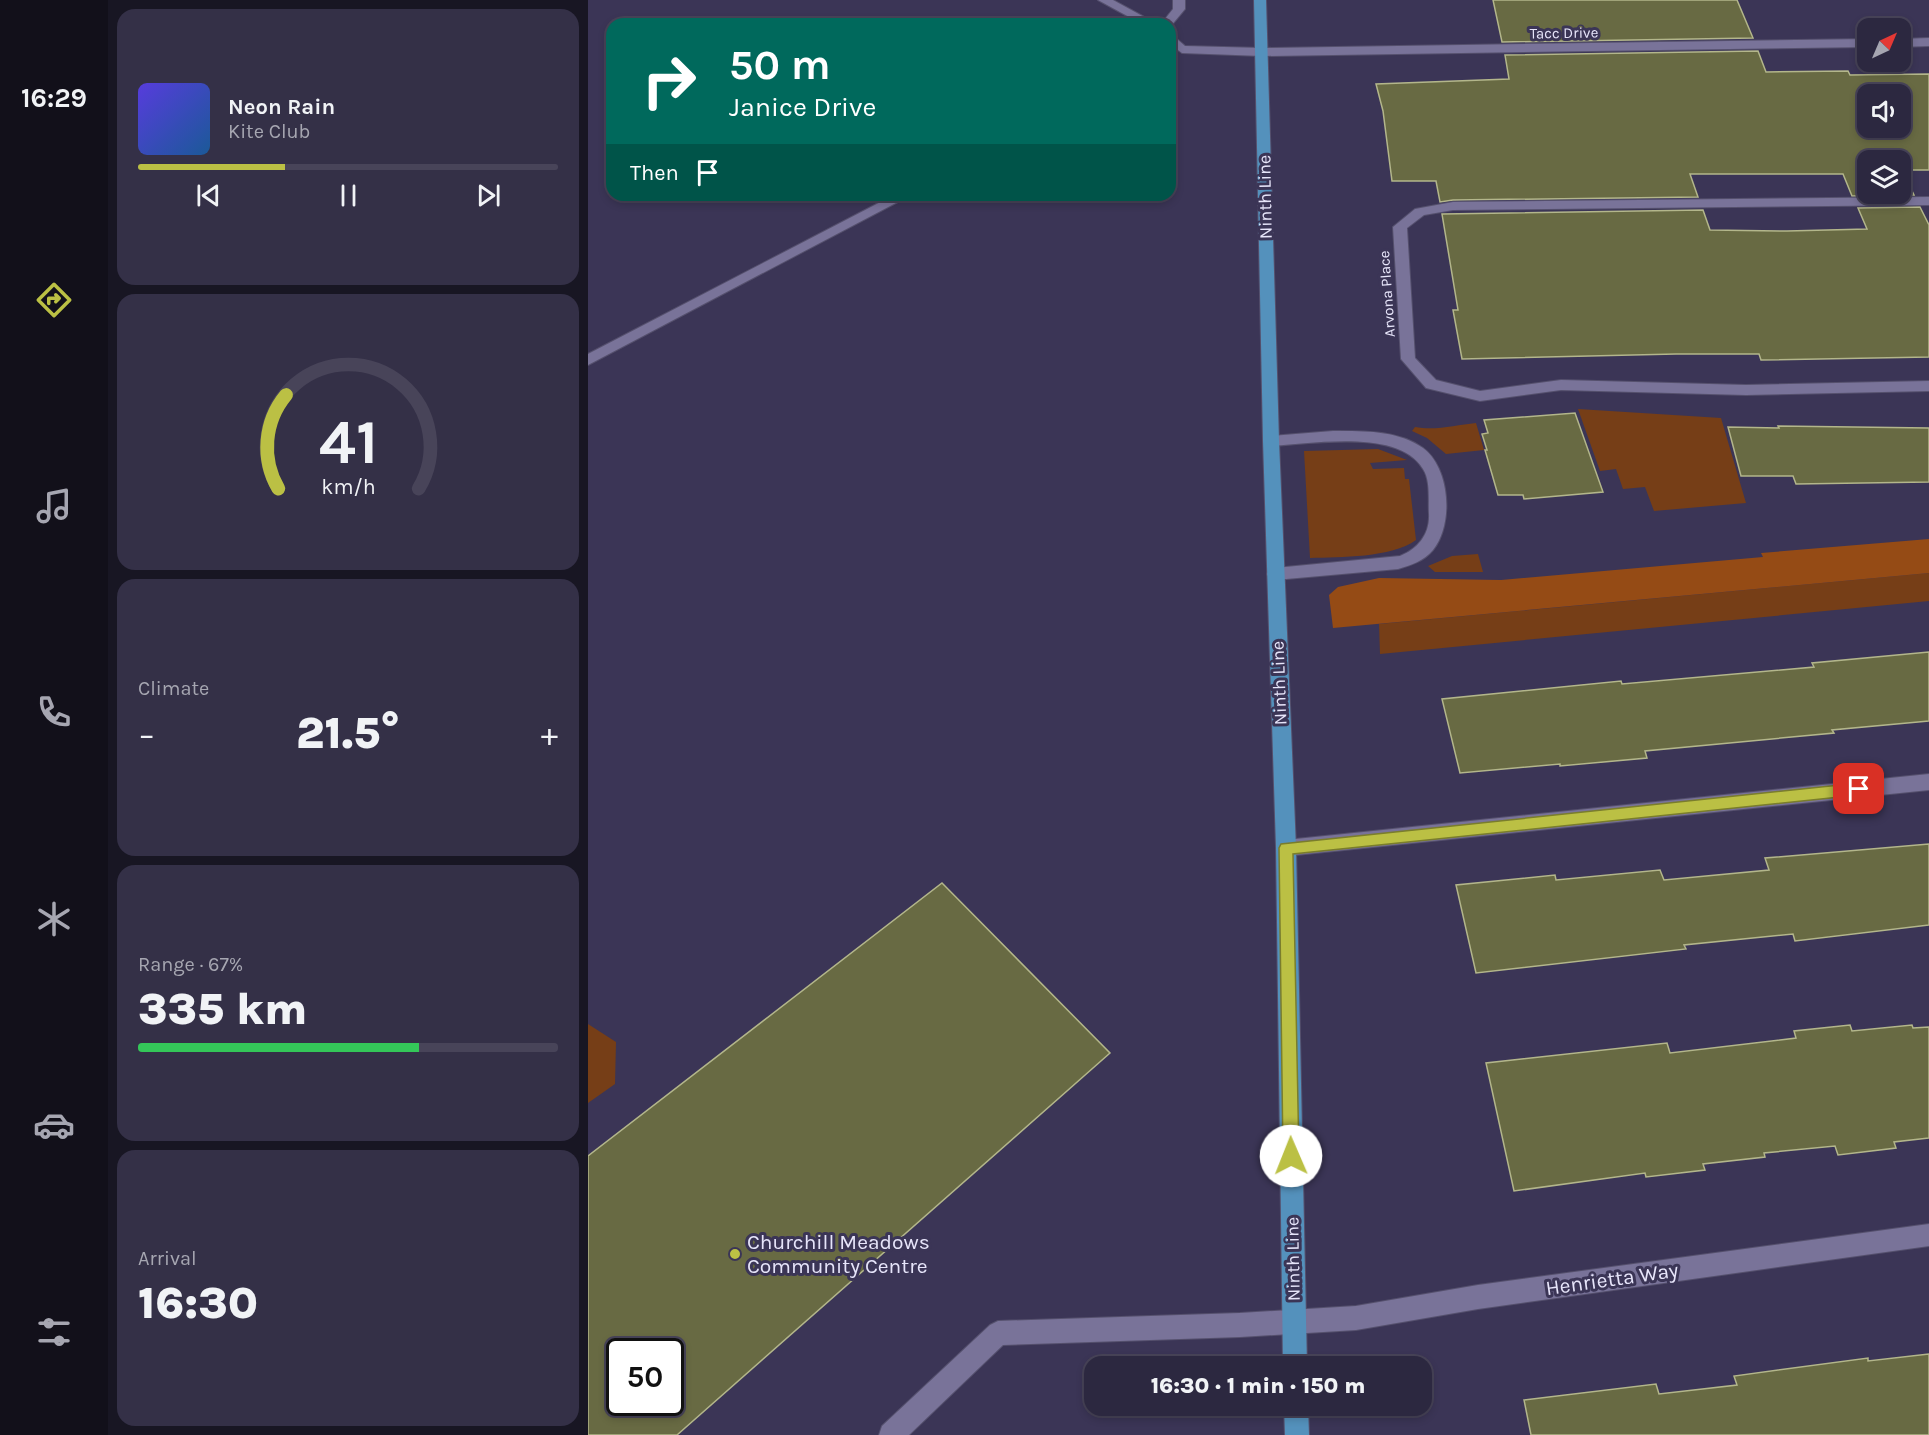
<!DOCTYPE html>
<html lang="en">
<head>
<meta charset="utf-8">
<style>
	body { margin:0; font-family:Karla,sans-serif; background:#343047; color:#f1f3f6; height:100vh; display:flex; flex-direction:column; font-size:22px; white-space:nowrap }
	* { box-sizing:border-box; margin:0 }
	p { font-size:20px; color:#a6a6b1 }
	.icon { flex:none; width:33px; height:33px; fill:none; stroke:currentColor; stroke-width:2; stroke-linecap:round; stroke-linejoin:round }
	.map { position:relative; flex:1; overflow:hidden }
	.drawer { display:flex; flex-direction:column; gap:9px; padding:9px; background:#181623; width:480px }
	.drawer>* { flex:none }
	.guide { position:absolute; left:18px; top:18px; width:570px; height:183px; border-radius:18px; box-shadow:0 3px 9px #0003,0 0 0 2px #484459; background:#00695c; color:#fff; overflow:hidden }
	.needle { width:39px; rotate:44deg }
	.buttons { position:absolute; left:1269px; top:18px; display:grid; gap:12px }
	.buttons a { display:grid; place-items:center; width:54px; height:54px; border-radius:12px; background:#2c2840; box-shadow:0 3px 9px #0003,0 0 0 2px #484459; font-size:30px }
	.speed { position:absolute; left:18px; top:1338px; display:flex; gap:12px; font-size:30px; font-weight:700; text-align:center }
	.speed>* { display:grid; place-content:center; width:78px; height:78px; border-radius:50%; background:#2c2840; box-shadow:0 3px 9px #0003,0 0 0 2px #484459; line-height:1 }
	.speed .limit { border:3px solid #111; border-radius:9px; background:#fff; color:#111 }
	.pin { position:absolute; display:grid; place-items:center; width:51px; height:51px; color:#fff; margin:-26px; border-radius:12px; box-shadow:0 3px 9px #0006 }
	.me { position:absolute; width:66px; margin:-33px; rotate:359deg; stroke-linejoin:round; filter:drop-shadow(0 0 4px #0008) }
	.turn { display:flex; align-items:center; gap:21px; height:126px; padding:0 24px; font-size:27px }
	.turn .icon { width:78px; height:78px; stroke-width:2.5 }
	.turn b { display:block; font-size:42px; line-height:51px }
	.then { display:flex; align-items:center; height:57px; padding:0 24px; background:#0003; gap:12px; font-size:22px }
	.big { font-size:45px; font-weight:800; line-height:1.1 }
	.drawer .tile { flex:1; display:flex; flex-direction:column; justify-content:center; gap:9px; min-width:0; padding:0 21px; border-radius:18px; background:#343047 }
	.drawer .dial { align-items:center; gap:0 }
	.dial svg { height:156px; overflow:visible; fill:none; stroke:#484459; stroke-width:7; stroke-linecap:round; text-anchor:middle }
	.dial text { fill:#f1f3f6; stroke:none }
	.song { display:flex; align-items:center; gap:18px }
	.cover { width:72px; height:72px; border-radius:9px; background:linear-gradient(135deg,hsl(250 70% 55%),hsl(210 70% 35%)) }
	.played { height:6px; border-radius:3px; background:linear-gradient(90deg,#bbc044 35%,#484459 35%) }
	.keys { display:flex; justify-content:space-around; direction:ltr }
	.heat { display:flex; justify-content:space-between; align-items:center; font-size:33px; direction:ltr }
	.charge { height:9px; border-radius:4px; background:linear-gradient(90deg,#34c759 67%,#484459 0) }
	.trip { position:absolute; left:496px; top:1356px; width:348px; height:60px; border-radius:18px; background:#2c2840; box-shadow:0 3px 9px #0003,0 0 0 2px #484459; font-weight:800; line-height:60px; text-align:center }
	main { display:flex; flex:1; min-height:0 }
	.menu { display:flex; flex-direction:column; width:108px; justify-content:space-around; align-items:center; background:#12101a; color:#a6a6b1 }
	.menu .icon { width:42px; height:42px }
	.menu .active { color:#bbc044 }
	.menu b { font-size:27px; color:#f1f3f6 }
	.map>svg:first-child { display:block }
	.green { fill:#763e17 }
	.forest { fill:#954b15 }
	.building { fill:#686a43; stroke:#b3b68b; stroke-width:1.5; fill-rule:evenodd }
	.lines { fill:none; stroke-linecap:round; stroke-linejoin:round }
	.minor-casing { stroke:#55506d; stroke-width:2 }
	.major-casing { stroke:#55506d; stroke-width:2 }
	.minor { fill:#797399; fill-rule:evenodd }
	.major { fill:#5491bc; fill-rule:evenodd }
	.route { fill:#bbc044; stroke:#7a7d2c; stroke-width:1.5 }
	.poi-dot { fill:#bbc044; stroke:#3b3556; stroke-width:2 }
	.labels { text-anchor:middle; stroke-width:6; stroke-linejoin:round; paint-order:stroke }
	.far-street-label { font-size:15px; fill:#e7e5fa; stroke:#3b3556 }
	.street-label { font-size:18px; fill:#e7e5fa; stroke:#3b3556 }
	.near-poi-label { font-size:21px; fill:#e7e5fa; stroke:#3b3556; text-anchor:start }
	.near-street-label { font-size:21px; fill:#e7e5fa; stroke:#3b3556 }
</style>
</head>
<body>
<main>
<nav class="menu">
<b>16:29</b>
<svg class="icon active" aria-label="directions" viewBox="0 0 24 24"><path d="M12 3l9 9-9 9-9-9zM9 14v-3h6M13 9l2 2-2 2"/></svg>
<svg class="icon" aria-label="music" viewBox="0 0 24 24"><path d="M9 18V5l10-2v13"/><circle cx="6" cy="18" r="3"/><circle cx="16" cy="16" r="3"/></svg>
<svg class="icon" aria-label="phone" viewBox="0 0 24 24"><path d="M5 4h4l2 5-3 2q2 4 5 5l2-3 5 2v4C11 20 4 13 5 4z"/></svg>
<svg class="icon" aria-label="climate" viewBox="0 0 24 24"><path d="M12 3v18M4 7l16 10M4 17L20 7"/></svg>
<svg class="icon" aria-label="car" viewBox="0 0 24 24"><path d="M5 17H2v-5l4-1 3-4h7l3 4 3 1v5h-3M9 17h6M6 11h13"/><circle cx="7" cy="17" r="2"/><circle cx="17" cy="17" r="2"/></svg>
<svg class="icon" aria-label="filters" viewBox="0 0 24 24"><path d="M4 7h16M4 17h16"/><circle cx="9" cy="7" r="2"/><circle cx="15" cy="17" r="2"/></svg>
</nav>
<section class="drawer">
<div class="tile">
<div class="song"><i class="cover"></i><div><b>Neon Rain</b><p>Kite Club</p></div></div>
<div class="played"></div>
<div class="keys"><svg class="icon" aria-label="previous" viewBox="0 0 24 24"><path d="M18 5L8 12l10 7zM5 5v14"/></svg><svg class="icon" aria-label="pause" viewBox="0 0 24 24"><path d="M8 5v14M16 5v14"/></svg><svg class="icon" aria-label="next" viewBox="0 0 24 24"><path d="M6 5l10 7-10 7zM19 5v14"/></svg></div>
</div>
<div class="tile dial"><svg viewBox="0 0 100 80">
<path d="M14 69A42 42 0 1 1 86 69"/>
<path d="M14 69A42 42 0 0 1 18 21" stroke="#bbc044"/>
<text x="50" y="56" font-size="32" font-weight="700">41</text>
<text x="50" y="72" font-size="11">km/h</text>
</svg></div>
<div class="tile"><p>Climate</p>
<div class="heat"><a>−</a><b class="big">21.5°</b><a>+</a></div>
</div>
<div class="tile"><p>Range · 67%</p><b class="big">335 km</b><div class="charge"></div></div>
<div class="tile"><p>Arrival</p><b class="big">16:30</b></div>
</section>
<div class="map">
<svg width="1341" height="1435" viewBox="0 0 1341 1435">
	<rect width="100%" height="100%" fill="#3b3556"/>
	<path class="green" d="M990 409 1133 418 1158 503 1066 511 1057 487 1035 489 1028 469 1012 471Z
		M888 423 896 450 858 454 839 438 824 431 827 427C847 431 868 425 888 423Z
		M790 449 819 460 782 463 785 469 816 468 817 479H821L828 540C803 558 752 557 722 558L716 451Z
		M890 554 895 572H847L840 566 864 556Z
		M1341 573V601L792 654 791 624Z
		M0 1024 28 1042 27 1084 0 1103Z"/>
	<path class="forest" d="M1341 539V573L745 628 741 595 750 587 791 578 913 580 1175 557 1173 553Z"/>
	<path class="building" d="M905 0H1149L1165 38 914 42Z
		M1170 51 1178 72 1260 71 1262 75 1341 74V170H1314L1326 195 1264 196 1255 174H1102L1110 197 865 200 852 202 848 181H804L795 111 788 84 921 79 917 55ZM1280 94H1312V128H1280ZM1280 160H1312V194H1280Z
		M1332 207 1341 225V357L1173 360 1171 354H1088L874 359 865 310H870L854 214 1115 210 1122 230 1199 231 1279 229 1270 208Z
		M987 413 1015 492 936 499 935 495H910L897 450H899L894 434 900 433 896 420Z
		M1190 426 1341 428V482L1208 484 1205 476H1153L1140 427 1191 428Z
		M1341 652V721L1244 730 1246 733 1057 751 1059 758 972 766V764L872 773 854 699 1033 681 1034 684 1226 667 1224 663Z
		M1341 844V925L1207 941 1205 934 1096 945 1098 949 888 973 868 885 967 875 968 880 1072 870 1076 880 1181 870 1177 858Z
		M354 883 522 1053 89 1435H0V1156ZM32 1352H82V1402H32Z
		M1262 1025 1264 1031 1324 1025 1325 1028 1341 1027V1138L1306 1142 1308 1148 1250 1155 1247 1146 1176 1153 1177 1157 1115 1164 1117 1170 1058 1177 1057 1173 926 1191 898 1063 1079 1043 1082 1053 1208 1038 1206 1031Z
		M1341 1354V1435H943L936 1400 1068 1384 1071 1394 1149 1385 1146 1376 1280 1358V1361Z"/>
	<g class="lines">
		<g class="minor-casing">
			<path id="minor" d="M510 0H525L569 24H554Z
				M585 0H597V9L582 27V24H573L585 9Z
				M582 33 597 46 674 48 1280 39V47L674 56 594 53 582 44Z
				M1341 38V46L1312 47V39Z
				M306 195H323L0 365V354Z
				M1341 197V205L865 210 836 215 819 228 827 358 848 380 892 391 973 380 1158 385 1341 381V391L1158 395 973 390 892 401 838 388 813 359 805 227 827 209 865 202Z
				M745 431C774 431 810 430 835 448 862 468 866 524 845 550 836 561 823 565 810 569L687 580 681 578 679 574 681 570 687 568 812 556C830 549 842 534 841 514 840 501 843 481 835 469 811 428 723 444 683 446L678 445 675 441 678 437 683 436Z
				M1341 774V790L698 856 691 854 688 848 691 842 698 840Z
				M1341 1224V1246L890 1309 768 1330 652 1337 415 1345 321 1435H291L294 1426 402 1325 410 1321 652 1313 768 1306 890 1285Z"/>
		</g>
		<g class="major-casing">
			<path id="major" d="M666 0H678L691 441 708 848 719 1366H695L688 848 675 441Z
				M696 1406H720L721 1435H697Z"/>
		</g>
		<use href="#minor" class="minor"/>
		<use href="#major" class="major"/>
	</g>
	<path class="route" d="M1271 783 1276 785 1278 789 1276 793 1271 795 705 854 711 1156 709 1162 703 1164 697 1162 695 1156 691 848 693 844Z"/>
	<circle class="poi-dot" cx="147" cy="1254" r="6"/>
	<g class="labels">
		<g class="far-street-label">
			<text transform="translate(976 33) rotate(-1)" y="5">Tacc Drive</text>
			<text transform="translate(799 294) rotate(-94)" y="5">Arvona Place</text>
		</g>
		<g class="street-label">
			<text transform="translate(677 197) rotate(-91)" y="6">Ninth Line</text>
			<text transform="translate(691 683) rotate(-92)" y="6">Ninth Line</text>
			<text transform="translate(705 1259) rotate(-91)" y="6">Ninth Line</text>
		</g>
		<g class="near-poi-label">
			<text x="159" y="1249">Churchill Meadows<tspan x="159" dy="24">Community Centre</tspan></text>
		</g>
		<g class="near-street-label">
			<text transform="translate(1024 1279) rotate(-8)" y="7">Henrietta Way</text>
		</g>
	</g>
</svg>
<div class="buttons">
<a><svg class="needle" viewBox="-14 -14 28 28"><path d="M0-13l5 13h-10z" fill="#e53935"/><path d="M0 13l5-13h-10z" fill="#a6a6b1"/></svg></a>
<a><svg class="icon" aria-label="sound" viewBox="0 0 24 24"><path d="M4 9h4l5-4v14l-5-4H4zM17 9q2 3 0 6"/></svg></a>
<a><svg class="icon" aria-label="layers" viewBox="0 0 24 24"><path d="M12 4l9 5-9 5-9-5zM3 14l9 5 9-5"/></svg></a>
</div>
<div class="speed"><div class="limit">50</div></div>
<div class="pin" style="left:1271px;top:789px;background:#d93025"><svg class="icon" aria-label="arrive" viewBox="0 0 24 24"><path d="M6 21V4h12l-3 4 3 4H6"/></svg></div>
<svg class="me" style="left:703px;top:1156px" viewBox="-20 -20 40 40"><circle r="19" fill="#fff"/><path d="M0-13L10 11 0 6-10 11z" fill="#bbc044"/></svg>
<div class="trip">16:30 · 1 min · 150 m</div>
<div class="guide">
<div class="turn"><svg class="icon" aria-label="right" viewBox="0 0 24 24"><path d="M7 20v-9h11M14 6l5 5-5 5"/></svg><div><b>50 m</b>Janice Drive</div></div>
<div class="then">Then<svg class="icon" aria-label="arrive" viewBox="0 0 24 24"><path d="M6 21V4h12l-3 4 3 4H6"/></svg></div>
</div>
</div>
</main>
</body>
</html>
